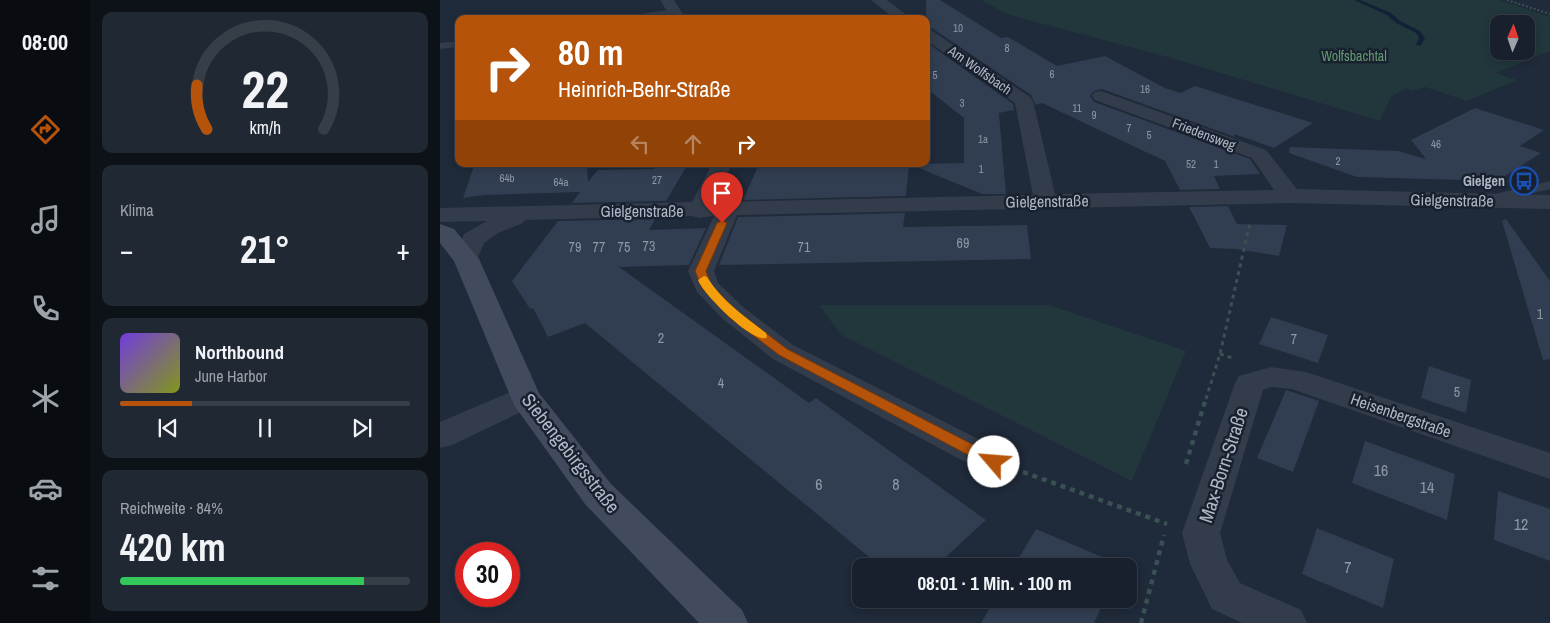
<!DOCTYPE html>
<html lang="de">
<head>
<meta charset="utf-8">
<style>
	body { margin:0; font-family:"Archivo Narrow",sans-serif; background:#202834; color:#f1f3f6; height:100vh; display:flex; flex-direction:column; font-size:19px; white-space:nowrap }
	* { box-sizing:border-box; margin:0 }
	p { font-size:16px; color:#9ea3a9 }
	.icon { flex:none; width:28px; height:28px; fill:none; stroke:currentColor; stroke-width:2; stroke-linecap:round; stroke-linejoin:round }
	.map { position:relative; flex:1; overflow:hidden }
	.drawer { display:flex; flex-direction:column; gap:12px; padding:12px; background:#0d1218; width:350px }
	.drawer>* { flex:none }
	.hud { position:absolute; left:15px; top:15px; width:475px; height:152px; border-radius:10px; box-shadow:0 2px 8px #0003,0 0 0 1px #363e48; background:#b45309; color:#fff; overflow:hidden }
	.needle { width:32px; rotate:2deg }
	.tools { position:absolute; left:1050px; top:15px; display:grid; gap:10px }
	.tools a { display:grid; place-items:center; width:45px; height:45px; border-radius:10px; background:#17202c; box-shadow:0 2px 8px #0003,0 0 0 1px #363e48; font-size:25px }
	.speed { position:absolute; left:15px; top:542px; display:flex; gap:10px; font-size:25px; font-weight:700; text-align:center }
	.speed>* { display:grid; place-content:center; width:65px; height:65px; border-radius:50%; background:#17202c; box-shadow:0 2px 8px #0003,0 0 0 1px #363e48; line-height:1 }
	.speed .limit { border:8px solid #d22; background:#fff; color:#111 }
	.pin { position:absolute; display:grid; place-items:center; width:42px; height:42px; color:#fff; margin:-51px -21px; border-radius:50% 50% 50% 0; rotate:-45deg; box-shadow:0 0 5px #0007 }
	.pin .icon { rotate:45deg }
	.me { position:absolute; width:55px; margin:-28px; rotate:297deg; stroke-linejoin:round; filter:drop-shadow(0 0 4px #0008) }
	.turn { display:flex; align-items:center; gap:18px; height:105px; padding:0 20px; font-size:22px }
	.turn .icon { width:65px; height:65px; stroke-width:2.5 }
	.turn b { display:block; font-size:35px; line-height:42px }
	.lanes { display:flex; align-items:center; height:48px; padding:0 20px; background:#0003; justify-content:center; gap:25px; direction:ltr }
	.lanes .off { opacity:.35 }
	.big { font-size:38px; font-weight:700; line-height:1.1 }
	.drawer .widget { flex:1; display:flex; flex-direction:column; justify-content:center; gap:8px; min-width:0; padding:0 18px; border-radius:10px; background:#202834 }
	.drawer .dial { align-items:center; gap:0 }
	.dial svg { height:130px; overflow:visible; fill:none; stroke:#363e48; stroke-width:7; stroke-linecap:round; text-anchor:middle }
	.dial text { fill:#f1f3f6; stroke:none }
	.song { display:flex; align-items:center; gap:15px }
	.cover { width:60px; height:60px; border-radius:8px; background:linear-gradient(135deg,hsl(260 70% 55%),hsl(70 70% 35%)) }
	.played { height:5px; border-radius:2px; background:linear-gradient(90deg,#b45309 25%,#363e48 25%) }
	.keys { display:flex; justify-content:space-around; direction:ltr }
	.heat { display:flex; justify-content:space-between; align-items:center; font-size:28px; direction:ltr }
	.charge { height:8px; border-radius:4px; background:linear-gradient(90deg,#34c759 84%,#363e48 0) }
	.trip { position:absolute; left:412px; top:558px; width:285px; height:50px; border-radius:10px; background:#17202c; box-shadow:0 2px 8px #0003,0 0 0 1px #363e48; font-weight:700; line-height:50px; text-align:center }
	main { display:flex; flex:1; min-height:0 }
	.tab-bar { display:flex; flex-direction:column; width:90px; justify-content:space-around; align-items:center; background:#090d12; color:#9ea3a9 }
	.tab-bar .icon { width:35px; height:35px }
	.tab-bar .current { color:#b45309 }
	.tab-bar b { font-size:22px; color:#f1f3f6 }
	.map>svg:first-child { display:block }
	.green { fill:#21373b; fill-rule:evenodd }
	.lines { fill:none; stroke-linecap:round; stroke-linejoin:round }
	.stream { fill:#132138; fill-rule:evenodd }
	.building { fill:#313e51 }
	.path-far3 { stroke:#3a5153; stroke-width:2; stroke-dasharray:2 2; stroke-linecap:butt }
	.path-far2 { stroke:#3a5153; stroke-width:2.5; stroke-dasharray:3 3; stroke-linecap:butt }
	.path-far1 { stroke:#3a5153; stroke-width:3; stroke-dasharray:4 4; stroke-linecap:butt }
	.path { stroke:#3a5153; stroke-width:4.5; stroke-dasharray:5 5; stroke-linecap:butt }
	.lane { fill:#333c4a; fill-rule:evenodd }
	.street { fill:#333c4a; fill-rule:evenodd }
	.secondary { fill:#414b5d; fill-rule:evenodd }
	.route { fill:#b45309; stroke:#753606 }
	.slow { fill:#f59e0b }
	.labels { text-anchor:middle; stroke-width:5; stroke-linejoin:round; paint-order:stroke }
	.far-number-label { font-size:11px; fill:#8d97a8 }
	.far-park-label { font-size:14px; fill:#649971; stroke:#19212f }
	.far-street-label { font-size:14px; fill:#aeb7c7; stroke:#19212f }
	.far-poi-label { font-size:14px; font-weight:bold; fill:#aeb7c7; stroke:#19212f; text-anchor:end }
	.number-label { font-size:14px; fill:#8d97a8 }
	.street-label { font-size:16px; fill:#aeb7c7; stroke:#19212f }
	.near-number-label { font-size:16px; fill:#8d97a8 }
	.near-street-label { font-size:19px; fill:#aeb7c7; stroke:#19212f }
</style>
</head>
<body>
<main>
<nav class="tab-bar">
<b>08:00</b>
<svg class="icon current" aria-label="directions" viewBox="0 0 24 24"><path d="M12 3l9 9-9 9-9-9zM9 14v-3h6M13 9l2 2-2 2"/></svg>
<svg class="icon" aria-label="music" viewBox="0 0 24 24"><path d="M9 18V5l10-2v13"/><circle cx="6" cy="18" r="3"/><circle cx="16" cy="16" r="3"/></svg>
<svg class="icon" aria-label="phone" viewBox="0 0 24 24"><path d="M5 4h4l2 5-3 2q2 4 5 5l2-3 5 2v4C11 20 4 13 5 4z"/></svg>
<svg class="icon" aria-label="climate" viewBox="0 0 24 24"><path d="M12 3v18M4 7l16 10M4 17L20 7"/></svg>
<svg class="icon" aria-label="car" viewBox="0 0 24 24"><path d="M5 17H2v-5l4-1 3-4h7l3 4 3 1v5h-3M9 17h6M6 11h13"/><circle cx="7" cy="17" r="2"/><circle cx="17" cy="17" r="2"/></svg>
<svg class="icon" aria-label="filters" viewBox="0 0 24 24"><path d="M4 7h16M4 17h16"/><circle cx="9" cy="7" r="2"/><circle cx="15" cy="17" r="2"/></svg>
</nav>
<section class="drawer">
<div class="widget dial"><svg viewBox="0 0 100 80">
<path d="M14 69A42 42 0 1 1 86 69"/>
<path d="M14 69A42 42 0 0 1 8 42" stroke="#b45309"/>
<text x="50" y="56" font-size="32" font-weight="700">22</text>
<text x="50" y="72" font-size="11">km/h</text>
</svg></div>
<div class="widget"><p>Klima</p>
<div class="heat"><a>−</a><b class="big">21°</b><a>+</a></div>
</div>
<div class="widget">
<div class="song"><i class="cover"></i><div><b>Northbound</b><p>June Harbor</p></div></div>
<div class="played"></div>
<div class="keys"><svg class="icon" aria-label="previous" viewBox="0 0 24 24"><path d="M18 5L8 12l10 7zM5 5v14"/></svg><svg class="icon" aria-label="pause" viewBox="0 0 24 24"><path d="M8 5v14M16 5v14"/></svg><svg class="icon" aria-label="next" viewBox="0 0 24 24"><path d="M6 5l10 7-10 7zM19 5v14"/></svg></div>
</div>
<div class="widget"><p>Reichweite · 84%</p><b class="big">420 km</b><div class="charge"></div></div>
</section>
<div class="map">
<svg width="1110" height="623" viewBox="0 0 1110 623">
	<rect width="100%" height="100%" fill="#1f2a3a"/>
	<path class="green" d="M541 0H1059L1110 17V51L1055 73 1077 80 1027 101 985 87 972 91 967 88 951 97 940 121 731 58 566 14ZM1059 24H1086V51H1059Z
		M379 305H609L746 351 692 481 401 335Z"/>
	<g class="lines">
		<path class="stream" d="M914 0H920L951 13 960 21 980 31 985 38 981 45 979 46 976 44 979 38 976 33 956 23 947 15Z"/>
	</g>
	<path class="building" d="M486 0H500L561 38 568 37 617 66 665 56 725 88 740 93 755 86 873 123 834 148 794 134 795 137 662 89 654 91 650 96 654 102 810 159 820 174 774 176 780 189 740 190 725 161 602 103 596 105 591 95 492 28 486 27Z
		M486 42 573 104 574 110 559 113 566 194H542L469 164 466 196 303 200 319 164H373L372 166 524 163V118L486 88Z
		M1035 108 1104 130 1080 146 1101 153 1057 181 917 177 849 153 850 147 958 151 986 159 971 140Z
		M47 164H147L148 182 158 170 214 169 218 164H248L226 201 132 203 140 192 45 195 23 198 34 166Z
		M788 206 797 224 847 225 839 256 796 249 770 248 749 207Z
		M465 213 463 227 587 225 591 259 279 265 298 217Z
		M215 219 209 230 266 228 249 265 179 267 369 403 376 398 546 520 496 566H440L145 323 108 337 93 308 90 309 72 281 118 221Z
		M1066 219 1110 281V359L1103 360 1062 221Z
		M831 317 888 335 878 363 819 344Z
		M989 366 1031 380 1026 413 981 398Z
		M846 390 879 401 853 472 817 458Z
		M925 441 1015 474 1007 520 912 483Z
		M1058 491 1110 509V561L1054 540Z
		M877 528 954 559 943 608 862 574Z
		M596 529 681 565 574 566Z
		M555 599H665L654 623H541Z"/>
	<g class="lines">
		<path class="path-far3" d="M1067 0 1110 14"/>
		<path class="path-far2" d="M809 228 810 222"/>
		<path class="path-far1" d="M780 354 795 359
			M766 399 780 354 809 227"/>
		<path class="path" d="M746 464 766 398
			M583 472 727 524
			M701 623 724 535"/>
		<path class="lane" d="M235 9 240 12 238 14 208 19H183L187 16Z
			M19 41V47L0 49V43Z
			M1110 181V189L1047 204 1042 203 1040 200 1042 197Z"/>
		<path class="street" d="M220 0H234L246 19H232Z
			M431 0H447L472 19H455Z
			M486 29 491 30 590 97 593 101 615 194 834 190 812 158 655 100 652 96 655 92 661 91 826 150 857 189 1110 195V209L850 203 297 215 274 271 278 283 303 307 353 345 566 453 571 462 566 471 554 475 542 471 333 359 283 319 257 292 248 271 274 216 259 218 252 216 85 220 83 223 58 233 44 243 35 264 26 267 17 264 13 259 24 234 47 221 0 222V208L252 202 272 164H292L275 202 593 195 575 103 486 40Z
			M831 367 866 372 1110 453V479L852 389 831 387 823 390 780 533 787 560 800 583 861 610 867 623H802L772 609 750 564 742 533 795 383 799 376Z
			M85 386 96 389 101 397 96 405 12 445 0 448V422Z"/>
		<path class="secondary" d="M0 224 14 229 39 259 99 393 171 484 302 610 308 623H259L145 504 74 405 14 261 0 243Z"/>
	</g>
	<path class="route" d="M282 220 287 223 266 271 271 285 297 311 347 349 559 458 561 462 559 466 554 467 549 466 339 355 288 316 262 288 255 271 277 223Z"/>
	<path class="slow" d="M264 276 267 277C281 300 305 317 326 333L327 336 326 338C311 342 263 294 258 280Z"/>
	<defs>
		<g id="bus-ring" transform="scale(1.4375)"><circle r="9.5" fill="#19212f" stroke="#1a4fb4" stroke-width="1.5"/><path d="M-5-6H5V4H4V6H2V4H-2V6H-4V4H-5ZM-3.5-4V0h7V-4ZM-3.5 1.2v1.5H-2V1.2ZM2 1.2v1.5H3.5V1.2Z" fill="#1a4fb4"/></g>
	</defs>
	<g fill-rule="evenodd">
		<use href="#bus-ring" x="1084" y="181"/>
	</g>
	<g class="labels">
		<g class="far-number-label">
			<text x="518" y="32">10</text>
			<text x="567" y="52">8</text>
			<text x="612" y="78">6</text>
			<text x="495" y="79">5</text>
			<text x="705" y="93">16</text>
			<text x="522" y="107">3</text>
			<text x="637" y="112">11</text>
			<text x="654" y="119">9</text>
			<text x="689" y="132">7</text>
			<text x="709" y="139">5</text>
			<text x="543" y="143">1a</text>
			<text x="996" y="148">46</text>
			<text x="898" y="165">2</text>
			<text x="751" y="168">52</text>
			<text x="776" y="168">1</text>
			<text x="541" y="173">1</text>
			<text x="67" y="182">64b</text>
			<text x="217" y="184">27</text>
			<text x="121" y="186">64a</text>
		</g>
		<g class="far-park-label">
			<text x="914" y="61">Wolfsbachtal</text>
		</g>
		<g class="far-street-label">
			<text transform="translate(540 70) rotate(35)" y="5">Am Wolfsbach</text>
			<text transform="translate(764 134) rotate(21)" y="5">Friedensweg</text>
		</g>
		<g class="far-poi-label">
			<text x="1065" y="186">Gielgen</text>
		</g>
		<g class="number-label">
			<text x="523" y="248">69</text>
			<text x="209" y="251">73</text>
			<text x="135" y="252">79</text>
			<text x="159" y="252">77</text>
			<text x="184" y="252">75</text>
			<text x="364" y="252">71</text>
			<text x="1100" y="319">1</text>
			<text x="221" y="343">2</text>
			<text x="854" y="344">7</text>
			<text x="281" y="388">4</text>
			<text x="1017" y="397">5</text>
		</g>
		<g class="street-label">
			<text transform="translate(1012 200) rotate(1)" y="6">Gielgenstraße</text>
			<text transform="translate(607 201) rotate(-1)" y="6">Gielgenstraße</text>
			<text x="202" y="217">Gielgenstraße</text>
			<text transform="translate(961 415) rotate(19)" y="6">Heisenbergstraße</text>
		</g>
		<g class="near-number-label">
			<text x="941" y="476">16</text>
			<text x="379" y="490">6</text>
			<text x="456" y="490">8</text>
			<text x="987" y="493">14</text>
			<text x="1081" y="530">12</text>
			<text x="908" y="573">7</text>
		</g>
		<g class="near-street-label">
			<text transform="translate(131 453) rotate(52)" y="7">Siebengebirgsstraße</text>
			<text transform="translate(783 465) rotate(-72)" y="7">Max-Born-Straße</text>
		</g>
	</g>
</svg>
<div class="tools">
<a><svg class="needle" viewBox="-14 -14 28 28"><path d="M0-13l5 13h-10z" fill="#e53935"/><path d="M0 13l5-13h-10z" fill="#9ea3a9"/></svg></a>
</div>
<div class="speed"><div class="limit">30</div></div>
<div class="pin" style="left:282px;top:223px;background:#d93025"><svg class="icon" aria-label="arrive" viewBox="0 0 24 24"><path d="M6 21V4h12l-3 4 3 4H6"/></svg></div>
<svg class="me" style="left:554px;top:462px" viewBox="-20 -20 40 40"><circle r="19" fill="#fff"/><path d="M0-13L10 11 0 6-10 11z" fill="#b45309"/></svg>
<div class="trip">08:01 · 1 Min. · 100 m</div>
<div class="hud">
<div class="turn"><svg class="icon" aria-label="right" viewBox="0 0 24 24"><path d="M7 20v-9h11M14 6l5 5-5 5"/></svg><div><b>80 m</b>Heinrich-Behr-Straße</div></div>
<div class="lanes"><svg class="icon off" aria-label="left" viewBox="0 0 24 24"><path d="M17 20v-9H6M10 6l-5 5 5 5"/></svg><svg class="icon off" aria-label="ahead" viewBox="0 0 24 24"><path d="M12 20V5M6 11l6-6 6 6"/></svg><svg class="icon" aria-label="right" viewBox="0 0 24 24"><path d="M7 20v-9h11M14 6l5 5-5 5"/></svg></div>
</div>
</div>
</main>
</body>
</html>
